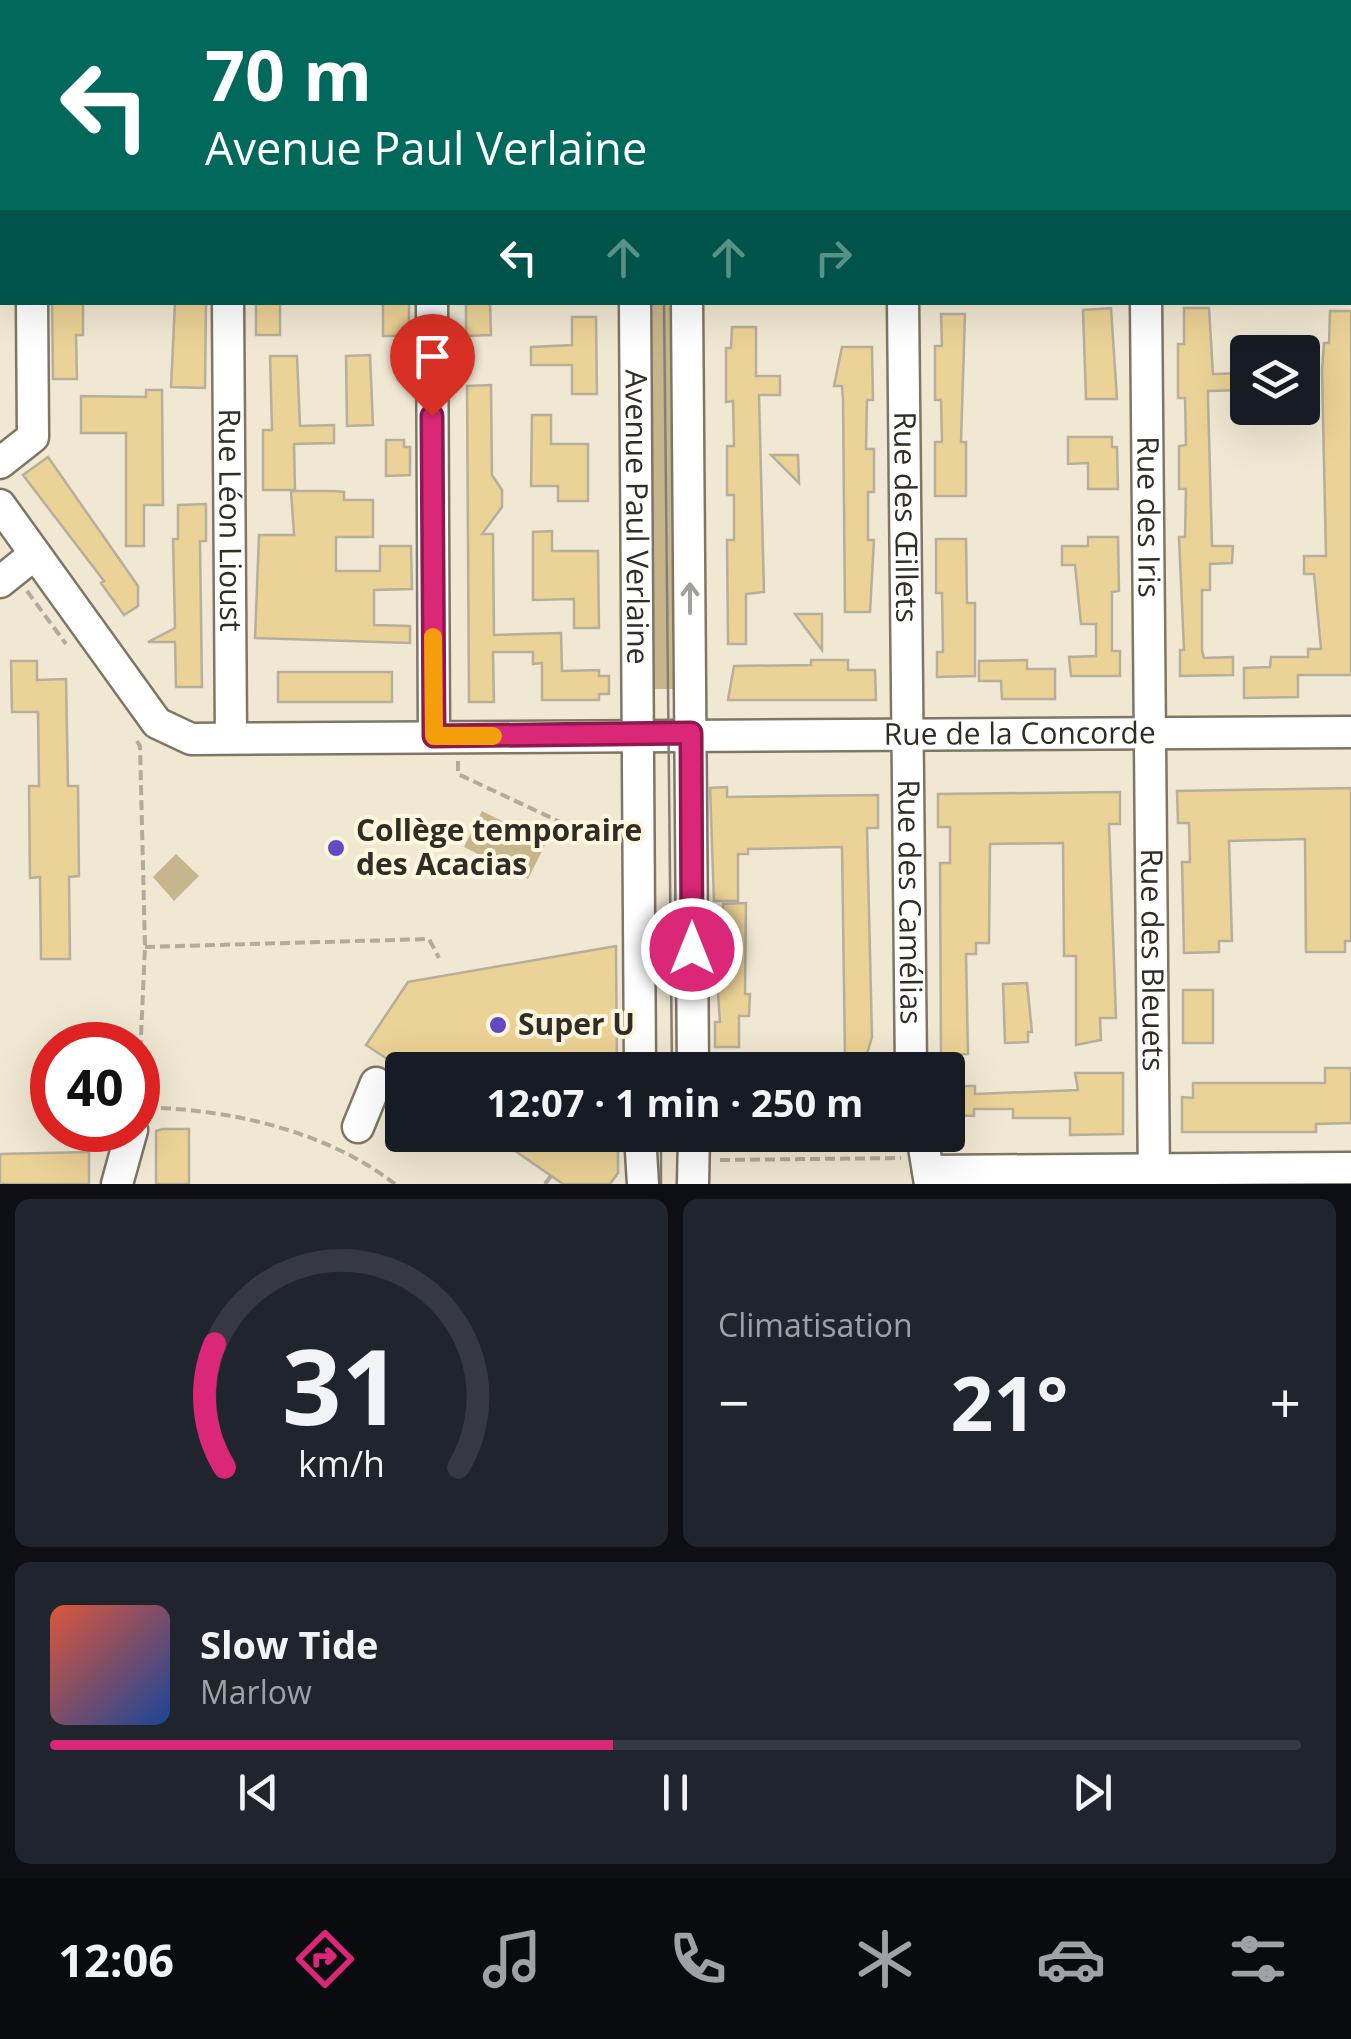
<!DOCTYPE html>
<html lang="fr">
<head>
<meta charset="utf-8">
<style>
	body { margin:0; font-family:"Open Sans",sans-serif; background:#20242c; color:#f1f3f6; height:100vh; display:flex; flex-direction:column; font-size:38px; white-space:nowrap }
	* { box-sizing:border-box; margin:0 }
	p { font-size:32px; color:#9ea1a6 }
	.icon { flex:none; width:55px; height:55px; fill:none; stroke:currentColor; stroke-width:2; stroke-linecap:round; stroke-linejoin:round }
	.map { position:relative; height:1184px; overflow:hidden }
	.side { display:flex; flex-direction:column; gap:15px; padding:15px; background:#0d0f14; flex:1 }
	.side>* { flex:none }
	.banner { position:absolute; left:0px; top:0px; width:1352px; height:305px; box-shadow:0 10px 40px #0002; background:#00695c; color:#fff; overflow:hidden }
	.fabs { position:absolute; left:1230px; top:335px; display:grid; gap:20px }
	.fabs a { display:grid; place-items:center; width:90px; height:90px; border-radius:10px; background:#171b24; box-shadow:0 10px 40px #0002; font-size:50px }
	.speed { position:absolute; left:30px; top:1022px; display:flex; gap:20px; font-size:50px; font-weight:700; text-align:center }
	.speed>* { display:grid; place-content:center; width:130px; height:130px; border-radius:50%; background:#171b24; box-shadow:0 10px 40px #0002; line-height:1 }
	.speed .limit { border:15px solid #d22; background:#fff; color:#111 }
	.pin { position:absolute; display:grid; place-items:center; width:85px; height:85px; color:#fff; margin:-102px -42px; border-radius:50% 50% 50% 0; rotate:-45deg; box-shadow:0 0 10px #0007 }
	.pin .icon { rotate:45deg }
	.me { position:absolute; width:110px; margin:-55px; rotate:0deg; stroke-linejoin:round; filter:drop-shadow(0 0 8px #0008) }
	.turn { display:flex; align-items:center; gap:35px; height:210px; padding:0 40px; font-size:45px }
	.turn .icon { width:130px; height:130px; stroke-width:2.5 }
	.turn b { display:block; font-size:70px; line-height:85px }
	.lanes { display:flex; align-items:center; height:95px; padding:0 40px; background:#0003; justify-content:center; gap:50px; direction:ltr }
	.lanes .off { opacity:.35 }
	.big { font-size:75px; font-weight:700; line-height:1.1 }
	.side .tile { flex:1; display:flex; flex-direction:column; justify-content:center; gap:15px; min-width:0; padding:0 35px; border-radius:15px; background:#20242c }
	.side .dial { align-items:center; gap:0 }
	.dial svg { height:260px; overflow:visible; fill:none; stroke:#363941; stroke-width:7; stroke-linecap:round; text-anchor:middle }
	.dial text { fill:#f1f3f6; stroke:none }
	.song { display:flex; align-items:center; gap:30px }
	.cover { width:120px; height:120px; border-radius:15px; background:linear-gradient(135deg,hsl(10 70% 55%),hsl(220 70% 35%)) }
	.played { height:10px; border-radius:5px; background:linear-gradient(90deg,#db2777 45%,#363941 45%) }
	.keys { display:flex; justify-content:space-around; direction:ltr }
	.heat { display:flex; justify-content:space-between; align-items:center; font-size:55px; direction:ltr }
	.side .tiles { flex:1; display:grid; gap:15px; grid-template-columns:1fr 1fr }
	.tile:last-child { grid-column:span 2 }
	.trip { position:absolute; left:385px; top:1052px; width:580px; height:100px; border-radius:10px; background:#171b24; box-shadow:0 10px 40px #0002; font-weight:700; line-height:100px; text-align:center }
	.tabs { display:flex; height:160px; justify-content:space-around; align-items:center; background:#090b0e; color:#9ea1a6 }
	.tabs .icon { width:70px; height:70px }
	.tabs .current { color:#db2777 }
	.tabs b { font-size:45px; color:#f1f3f6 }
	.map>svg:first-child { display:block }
	.green { fill:#c7b58b }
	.building { fill:#ebd296; stroke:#b7af9b; stroke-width:2.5 }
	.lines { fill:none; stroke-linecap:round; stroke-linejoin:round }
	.minor-casing { stroke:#7f7765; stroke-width:35 }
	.path { stroke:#b2ab9a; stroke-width:4; stroke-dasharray:10 5; stroke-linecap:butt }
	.minor { stroke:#fff; stroke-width:30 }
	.tram { stroke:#868072; stroke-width:2.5 }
	.oneway { stroke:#a2a09d }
	.route-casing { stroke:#8e194d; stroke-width:25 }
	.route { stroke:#db2777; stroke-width:18 }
	.slow { stroke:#f59e0b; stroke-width:18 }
	.poi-dot { fill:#6349c2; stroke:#fff6e0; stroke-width:4 }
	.labels { text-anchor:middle; stroke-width:8; stroke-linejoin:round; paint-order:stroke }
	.street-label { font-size:30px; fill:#302d25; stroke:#fff6e0 }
	.poi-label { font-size:30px; font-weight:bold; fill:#302d25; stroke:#fff6e0; text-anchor:start }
</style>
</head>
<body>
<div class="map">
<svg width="1351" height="1184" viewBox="0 0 1351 1184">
	<rect width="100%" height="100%" fill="#f1e8d3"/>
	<path class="green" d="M650 303H670L673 689H652Z
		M482 811 546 843 528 879 464 847Z
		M176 854 199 876 174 901 153 877Z"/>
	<path class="building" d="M52 302H83V335H76L77 379H53Z
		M175 302H206L205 388 171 387Z
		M256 302H280V335H256Z
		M383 302H409V336H383Z
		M466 302H490L491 335 466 336Z
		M1111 308 1117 399H1086L1083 310Z
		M1184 308H1209L1213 374 1248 373V390L1208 391V398L1212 546H1233L1232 563 1210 564V590H1202V650L1204 658 1233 657V675L1180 676V650H1184L1179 537H1185L1186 489H1179V446L1186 445 1185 398H1178V344H1184Z
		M1330 311H1351V675H1298V697L1244 698V668L1270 667 1271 657H1308V649H1321L1314 574H1304V556H1326L1322 370 1324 343H1329Z
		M941 314H965L961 442H966V496H935V442H942L941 400H935V346H942Z
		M572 317H596L597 394H572V365H531V347L572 345Z
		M732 327H756V376H780V395H759L764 592 746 594V644H728L727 540H734V495H727V446H734L733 401 726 402V348H731Z
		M842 347H872L873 400H867L866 449H874V492H868V540H874L870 612H845L843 400 842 386H834Z
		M370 355 373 425 347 426 346 356Z
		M270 356H297L300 426 334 425V443L294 444 295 490H263V430H272Z
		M491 385 492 475 502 490V507L482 534H493L494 635 561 633 562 671 599 670V676H609V694H599V700H542V663L533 664V652H493L494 702H469L467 386Z
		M146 390H162L163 505H144V546H126V433H81V396L146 397Z
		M532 415H551V444H588V501H558V486H531Z
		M1068 437H1112V447H1117L1118 489H1088V463L1068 464Z
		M386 440H404V447H410V475L386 476Z
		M771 455H798L799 483Z
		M48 457 138 586V606L124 615 101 583 104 581 23 475Z
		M291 491H334L344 492V500H373V537H336V571H380V546H411L412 589 374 590V625L410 626V643L255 638 259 535H294Z
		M206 504V541H200L202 687H176L175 642H148L175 628 173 539H178V505Z
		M552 531V551H598L599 628H574V599L533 600V532Z
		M1088 537H1118L1119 591 1112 592V651H1120V676H1071L1069 657 1096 656V624H1081L1075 565H1062V546H1088Z
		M936 539H966L967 603H975V676L937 677V652H943L942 593H936Z
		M795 614H822V650Z
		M811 660H848V670H875L876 700H728L734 666 811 665Z
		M1027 660V669H1055V699H1002L1001 681H979V661Z
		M11 661H37V680L66 679 68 786H78L79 876 69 877 70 959H41L40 877 30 878 29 786H39L38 712H12Z
		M278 672H392V702H278Z
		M727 787V797L878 795V828H867L872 1037 866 1057H845L842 847 748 849V854H738V901H714L710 788Z
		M1351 788V941H1345V952H1306L1305 839 1229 841 1232 941H1219V952L1184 953 1182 862H1190L1189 823H1178L1177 791Z
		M1120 792V824H1109L1116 1018H1100L1101 1040 1076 1045V956H1064L1063 843 990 844 989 943H976V954H966L968 1054 941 1055 940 863H950V827H938V794Z
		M746 903 745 994H750L749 1016H739V1047H715V1022H720L714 935H723V904Z
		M616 946 617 1070H404L366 1045 408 982Z
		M1027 983 1032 1032H1028V1042L1005 1043 1003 984Z
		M1183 990H1213V1043H1183Z
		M1325 1068H1351V1123L1316 1124V1132H1182V1097L1193 1098V1083H1325Z
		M1075 1073H1123V1134L1070 1135V1118H1013V1109H974V1116L948 1115V1086H975V1094L1078 1090Z
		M163 1129H189V1184H156V1131Z
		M492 1135H618V1173L610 1184H563Z
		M89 1152V1184H0V1154Z"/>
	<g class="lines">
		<g class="minor-casing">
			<g id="minor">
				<path d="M23 0V2"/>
				<path d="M226 0V2"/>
				<path d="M431 0V2"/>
				<path d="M633 0V2"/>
				<path d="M686 0V2"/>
				<path d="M900 0V2"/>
				<path d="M1144 0V2"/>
				<path d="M1350 204H1351"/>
				<path d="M0 212H2"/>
				<path id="s1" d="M228 302 231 738"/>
				<path d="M432 302 434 737"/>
				<path id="s2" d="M635 302 640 1070"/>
				<path d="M687 302 693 1070"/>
				<path id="s3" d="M903 302 911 1070"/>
				<path id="s4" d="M1146 302 1154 1184"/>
				<path d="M0 463 33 437 32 302"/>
				<path id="s5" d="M0 505 157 723 191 739 1351 732"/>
				<path d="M0 582 35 554"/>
				<path d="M138 1108V1106"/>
				<path d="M358 1127 376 1083"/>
				<path d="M640 1135 643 1184"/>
				<path d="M922 1135 930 1184"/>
				<path d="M928 1171 1351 1168"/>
				<path d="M117 1184 132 1130"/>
				<path d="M693 1184 694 1135"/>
			</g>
		</g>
		<path class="path" d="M27 591 66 644
			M137 741 140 746 145 947 139 1080
			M458 761V774L590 836 612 835
			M145 947 429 939 439 958
			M161 1108C242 1112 330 1134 395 1184
			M720 1160 901 1158
			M545 1184 551 1176"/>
		<use href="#minor" class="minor"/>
		<path class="tram" d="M651 0V2
			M664 302 672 1070
			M661 1135V1184"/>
	</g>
	<defs><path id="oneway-shaft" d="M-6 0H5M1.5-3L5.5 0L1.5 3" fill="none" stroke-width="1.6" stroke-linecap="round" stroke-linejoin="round" transform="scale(2.5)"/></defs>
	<use class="oneway" href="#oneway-shaft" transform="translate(690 598) rotate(-90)"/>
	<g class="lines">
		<g class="route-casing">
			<path id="route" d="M432 416 434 736 691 733 692 949"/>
		</g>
		<use href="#route" class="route"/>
		<path class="slow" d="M433 637 434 736H493"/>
	</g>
	<g class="poi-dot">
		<circle cx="336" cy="848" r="10"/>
		<circle cx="498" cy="1025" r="10"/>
	</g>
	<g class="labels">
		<g class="street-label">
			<text dy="10" stroke="none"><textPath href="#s4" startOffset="215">Rue des Iris</textPath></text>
			<text dy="10" stroke="none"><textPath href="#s2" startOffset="215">Avenue Paul Verlaine</textPath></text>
			<text dy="10" stroke="none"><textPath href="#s3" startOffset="215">Rue des Œillets</textPath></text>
			<text dy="10" stroke="none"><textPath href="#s1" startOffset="218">Rue Léon Lioust</textPath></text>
			<text dy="10" stroke="none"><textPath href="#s5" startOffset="1135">Rue de la Concorde</textPath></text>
			<text dy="10" stroke="none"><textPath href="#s3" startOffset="600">Rue des Camélias</textPath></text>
			<text dy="10" stroke="none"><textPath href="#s4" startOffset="658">Rue des Bleuets</textPath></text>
		</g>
		<g class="poi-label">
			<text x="356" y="841">Collège temporaire<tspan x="356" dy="34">des Acacias</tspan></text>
			<text x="518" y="1035">Super U</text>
		</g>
	</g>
</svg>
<div class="fabs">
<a><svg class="icon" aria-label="layers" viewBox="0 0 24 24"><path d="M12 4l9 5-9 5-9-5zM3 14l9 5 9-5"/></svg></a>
</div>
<div class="speed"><div class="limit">40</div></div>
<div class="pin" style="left:432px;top:416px;background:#d93025"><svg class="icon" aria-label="arrive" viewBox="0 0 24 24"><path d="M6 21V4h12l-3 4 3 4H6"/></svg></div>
<svg class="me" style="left:692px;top:949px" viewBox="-20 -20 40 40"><circle r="17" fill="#db2777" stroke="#fff" stroke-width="3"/><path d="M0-11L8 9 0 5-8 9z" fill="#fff"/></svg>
<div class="trip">12:07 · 1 min · 250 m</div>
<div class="banner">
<div class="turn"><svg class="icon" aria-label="left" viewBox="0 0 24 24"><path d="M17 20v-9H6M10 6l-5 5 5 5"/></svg><div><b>70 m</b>Avenue Paul Verlaine</div></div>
<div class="lanes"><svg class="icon" aria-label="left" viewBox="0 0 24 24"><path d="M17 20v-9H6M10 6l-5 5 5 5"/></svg><svg class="icon off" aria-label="ahead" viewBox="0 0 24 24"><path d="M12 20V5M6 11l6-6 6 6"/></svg><svg class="icon off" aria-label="ahead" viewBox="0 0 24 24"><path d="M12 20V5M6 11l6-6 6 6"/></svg><svg class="icon off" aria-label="right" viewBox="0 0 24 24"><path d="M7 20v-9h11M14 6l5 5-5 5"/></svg></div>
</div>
</div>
<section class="side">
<div class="tiles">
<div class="tile dial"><svg viewBox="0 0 100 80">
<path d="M14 69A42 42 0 1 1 86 69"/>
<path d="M14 69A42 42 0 0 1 11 31" stroke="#db2777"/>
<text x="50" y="56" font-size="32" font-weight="700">31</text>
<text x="50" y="72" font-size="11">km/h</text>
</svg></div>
<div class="tile"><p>Climatisation</p>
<div class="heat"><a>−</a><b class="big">21°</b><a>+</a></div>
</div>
<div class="tile">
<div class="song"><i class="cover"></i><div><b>Slow Tide</b><p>Marlow</p></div></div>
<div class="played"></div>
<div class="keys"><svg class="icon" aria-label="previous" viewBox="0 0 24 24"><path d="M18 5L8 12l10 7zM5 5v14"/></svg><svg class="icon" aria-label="pause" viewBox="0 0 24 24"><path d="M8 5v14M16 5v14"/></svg><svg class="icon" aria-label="next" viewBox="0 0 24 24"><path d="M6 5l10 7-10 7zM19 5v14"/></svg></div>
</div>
</div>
</section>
<nav class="tabs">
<b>12:06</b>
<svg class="icon current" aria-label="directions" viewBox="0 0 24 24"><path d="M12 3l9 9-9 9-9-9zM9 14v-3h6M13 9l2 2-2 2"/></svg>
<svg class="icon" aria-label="music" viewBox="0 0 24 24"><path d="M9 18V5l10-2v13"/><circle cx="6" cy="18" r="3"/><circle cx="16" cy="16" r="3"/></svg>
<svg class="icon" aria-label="phone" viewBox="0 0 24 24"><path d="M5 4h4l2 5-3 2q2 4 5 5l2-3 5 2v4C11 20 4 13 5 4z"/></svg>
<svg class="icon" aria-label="climate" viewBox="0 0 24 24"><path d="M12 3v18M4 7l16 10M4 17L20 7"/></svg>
<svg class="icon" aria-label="car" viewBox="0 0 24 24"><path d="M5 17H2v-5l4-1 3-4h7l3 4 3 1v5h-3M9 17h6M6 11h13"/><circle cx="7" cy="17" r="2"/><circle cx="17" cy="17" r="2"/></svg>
<svg class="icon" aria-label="filters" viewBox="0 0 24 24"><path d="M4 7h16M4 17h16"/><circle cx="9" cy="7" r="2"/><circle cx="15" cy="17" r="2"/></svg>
</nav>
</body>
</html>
